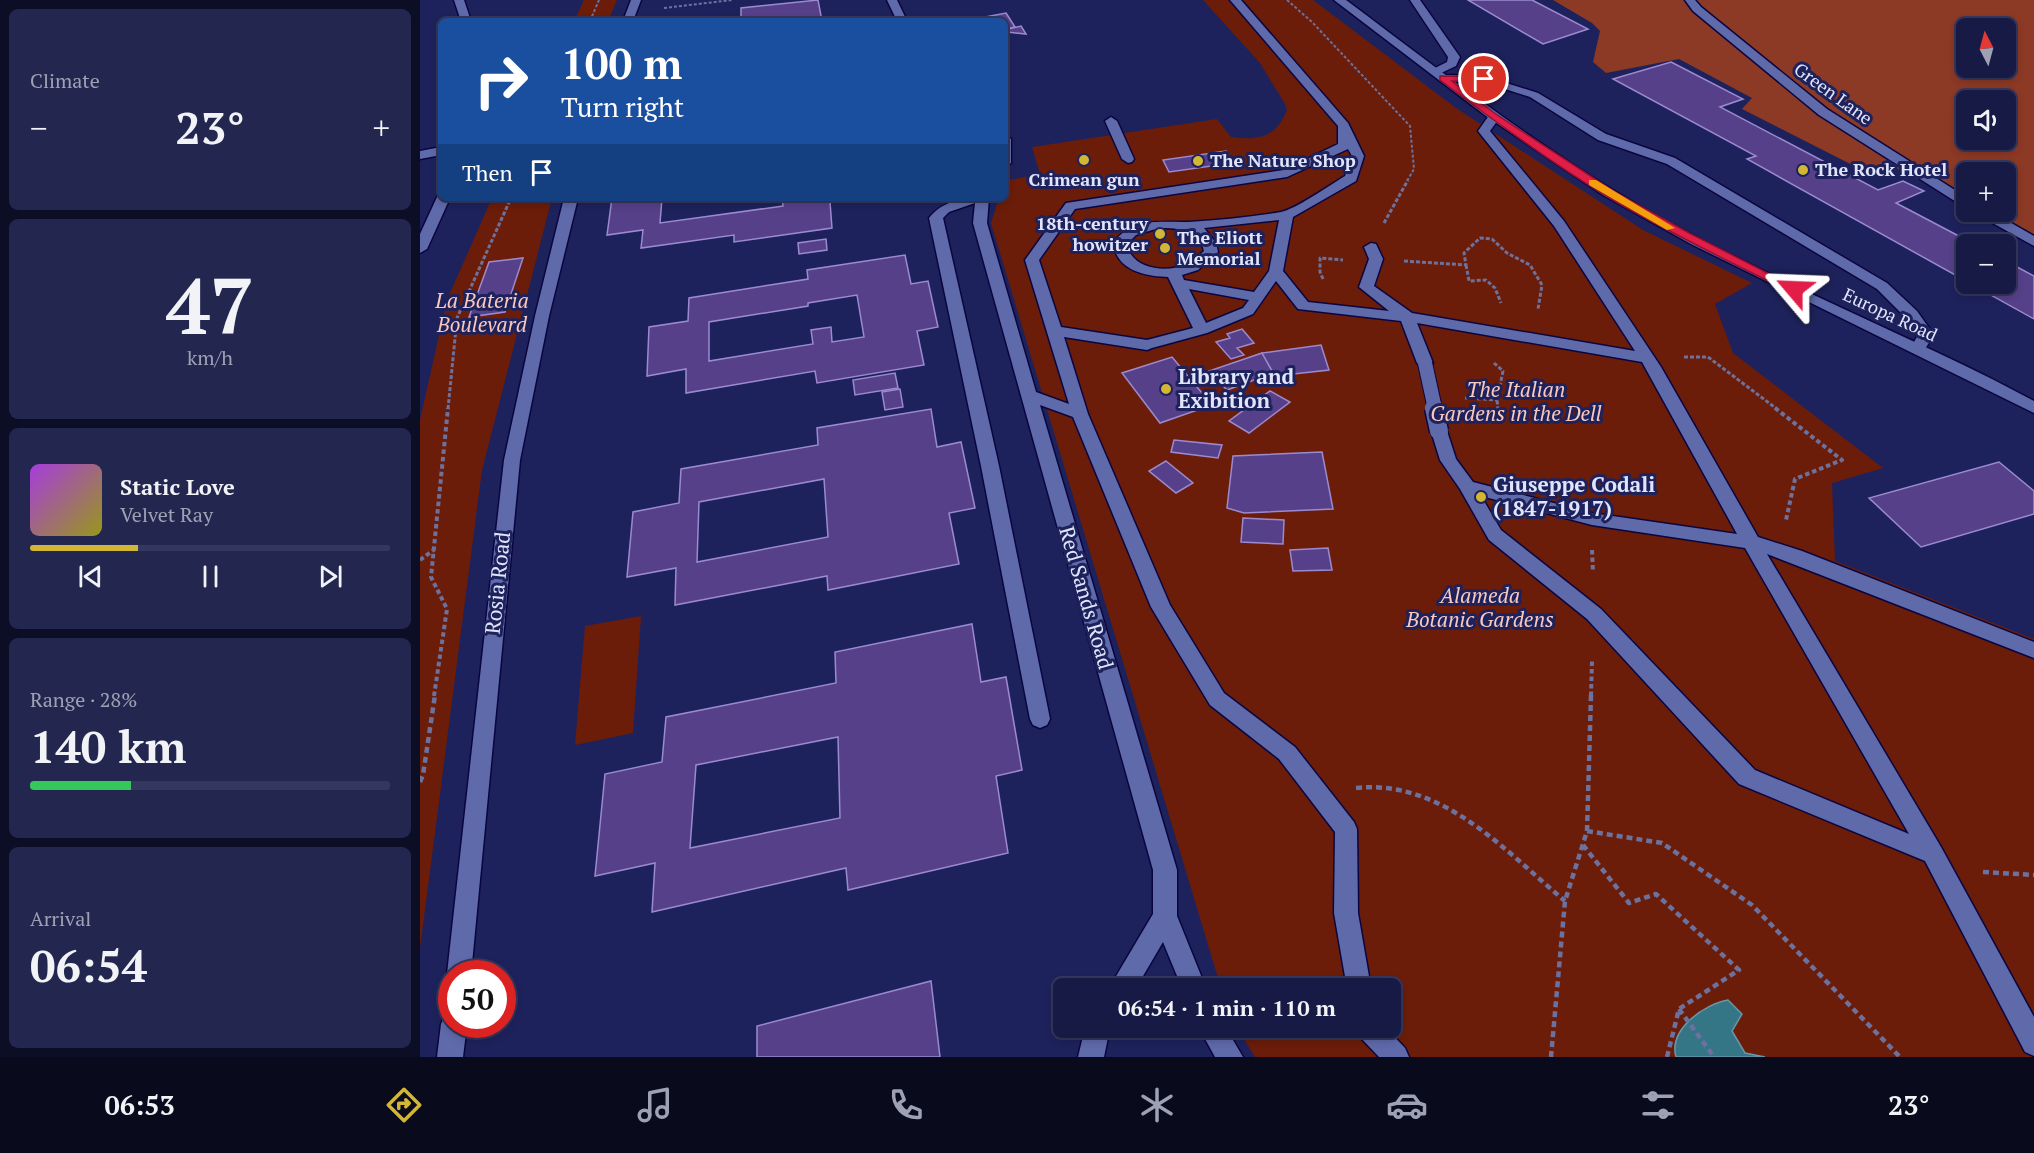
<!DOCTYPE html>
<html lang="en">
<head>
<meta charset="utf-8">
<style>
	body { margin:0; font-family:"PT Serif",serif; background:#232750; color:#f1f3f6; height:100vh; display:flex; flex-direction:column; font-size:22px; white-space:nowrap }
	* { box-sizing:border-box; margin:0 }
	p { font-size:20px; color:#9ea1b3 }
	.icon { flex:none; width:33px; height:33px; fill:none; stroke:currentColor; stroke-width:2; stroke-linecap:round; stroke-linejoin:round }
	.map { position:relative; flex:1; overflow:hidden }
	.drawer { display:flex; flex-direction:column; gap:9px; padding:9px; background:#0c0e26; width:420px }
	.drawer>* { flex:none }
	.hud { position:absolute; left:18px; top:18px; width:570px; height:183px; border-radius:9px; box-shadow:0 3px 9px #0003,0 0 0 2px #35385e; background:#1a4fa0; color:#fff; overflow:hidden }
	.needle { width:39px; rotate:354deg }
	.tools { position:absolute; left:1536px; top:18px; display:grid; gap:12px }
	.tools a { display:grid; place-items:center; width:60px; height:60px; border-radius:9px; background:#161a45; box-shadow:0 3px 9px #0003,0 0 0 2px #35385e; font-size:30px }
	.speed { position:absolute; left:18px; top:960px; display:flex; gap:12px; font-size:30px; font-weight:700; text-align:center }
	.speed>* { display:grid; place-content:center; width:78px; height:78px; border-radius:50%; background:#161a45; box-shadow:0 3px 9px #0003,0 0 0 2px #35385e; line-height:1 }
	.speed .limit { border:9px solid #d22; background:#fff; color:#111 }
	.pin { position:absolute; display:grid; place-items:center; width:51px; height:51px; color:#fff; margin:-26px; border:3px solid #fff; border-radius:50%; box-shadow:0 2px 6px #0007 }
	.me { position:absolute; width:66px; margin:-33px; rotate:296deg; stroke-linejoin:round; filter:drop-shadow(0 0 4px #0008) }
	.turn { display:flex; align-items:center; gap:21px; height:126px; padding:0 24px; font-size:27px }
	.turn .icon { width:78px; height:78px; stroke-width:2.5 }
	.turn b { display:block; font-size:42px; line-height:51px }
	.then { display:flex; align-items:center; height:57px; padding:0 24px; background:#0003; gap:12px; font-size:22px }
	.big { font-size:45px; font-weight:600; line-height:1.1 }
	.drawer .card { flex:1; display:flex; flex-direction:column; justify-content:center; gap:9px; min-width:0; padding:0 21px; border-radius:9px; background:#232750 }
	.drawer .dial { align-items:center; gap:0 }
	.dial b { font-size:78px; line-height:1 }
	.song { display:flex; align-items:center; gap:18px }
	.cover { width:72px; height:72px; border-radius:9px; background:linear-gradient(135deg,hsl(280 70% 55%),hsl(60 70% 35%)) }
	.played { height:6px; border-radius:3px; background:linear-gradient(90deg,#d4b635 30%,#35385e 30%) }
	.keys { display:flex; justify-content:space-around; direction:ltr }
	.heat { display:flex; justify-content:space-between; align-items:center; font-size:33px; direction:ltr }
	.charge { height:9px; border-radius:4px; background:linear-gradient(90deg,#34c759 28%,#35385e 0) }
	.trip { position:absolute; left:633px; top:978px; width:348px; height:60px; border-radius:9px; background:#161a45; box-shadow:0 3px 9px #0003,0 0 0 2px #35385e; font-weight:600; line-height:60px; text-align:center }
	.menu { display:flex; height:96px; justify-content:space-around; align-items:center; background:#090a1c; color:#9ea1b3 }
	.menu .icon { width:42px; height:42px }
	.menu .current { color:#d4b635 }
	.menu b { font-size:27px; color:#f1f3f6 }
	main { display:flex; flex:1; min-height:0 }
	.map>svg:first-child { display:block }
	.green { fill:#6b1d09 }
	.forest { fill:#8c3925; fill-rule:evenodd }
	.water { fill:#347686; stroke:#6897a9; stroke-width:1.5 }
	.building { fill:#564089; stroke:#9c8ad0; stroke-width:1.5; fill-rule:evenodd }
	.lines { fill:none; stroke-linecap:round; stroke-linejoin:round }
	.lane-casing { stroke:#0b053f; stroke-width:3 }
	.street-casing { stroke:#0b053f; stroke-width:3 }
	.secondary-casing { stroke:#0b053f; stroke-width:3 }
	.path-far3 { stroke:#6d719d; stroke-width:2; stroke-dasharray:3 2; stroke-linecap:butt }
	.path-far2 { stroke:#6d719d; stroke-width:3; stroke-dasharray:4 2; stroke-linecap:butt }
	.path-far1 { stroke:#6d719d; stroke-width:4; stroke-dasharray:4.5 3; stroke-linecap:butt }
	.path { stroke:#6d719d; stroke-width:4.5; stroke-dasharray:6 4; stroke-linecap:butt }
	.lane { fill:#5f6aab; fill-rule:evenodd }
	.street { fill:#5f6aab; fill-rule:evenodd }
	.secondary { fill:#5f6aab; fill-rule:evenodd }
	.street-bridge-far1-casing { stroke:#0b053f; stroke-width:16; stroke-linecap:butt }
	.street-bridge-casing { stroke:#0b053f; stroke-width:21; stroke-linecap:butt }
	.street-bridge-far1 { stroke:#5f6aab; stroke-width:14 }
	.street-bridge { stroke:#5f6aab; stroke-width:18 }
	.route { fill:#e11d48; stroke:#92132f; stroke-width:1.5 }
	.slow { fill:#f59e0b }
	.poi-dot { fill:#d4b635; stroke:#1e225c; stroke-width:2 }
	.labels { text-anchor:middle; stroke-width:6; stroke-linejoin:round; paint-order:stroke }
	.far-street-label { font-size:18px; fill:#e0e5fb; stroke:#1e225c }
	.far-poi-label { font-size:18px; font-weight:bold; fill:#e0e5fb; stroke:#1e225c; text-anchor:start }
	.park-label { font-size:21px; font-style:italic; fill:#fac9bc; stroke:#1e225c }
	.poi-label { font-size:21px; font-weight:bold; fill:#e0e5fb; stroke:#1e225c; text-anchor:start }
	.street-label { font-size:21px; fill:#e0e5fb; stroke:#1e225c }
</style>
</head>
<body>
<main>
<section class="drawer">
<div class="card"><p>Climate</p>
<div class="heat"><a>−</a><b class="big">23°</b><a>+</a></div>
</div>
<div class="card dial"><b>47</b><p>km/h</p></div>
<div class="card">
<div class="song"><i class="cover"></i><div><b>Static Love</b><p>Velvet Ray</p></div></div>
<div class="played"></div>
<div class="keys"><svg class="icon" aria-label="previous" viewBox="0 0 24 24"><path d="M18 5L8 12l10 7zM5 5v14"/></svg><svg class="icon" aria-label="pause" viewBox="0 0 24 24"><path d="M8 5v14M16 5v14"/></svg><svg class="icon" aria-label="next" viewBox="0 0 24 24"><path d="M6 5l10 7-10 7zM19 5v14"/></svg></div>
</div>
<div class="card"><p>Range · 28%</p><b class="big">140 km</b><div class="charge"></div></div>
<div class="card"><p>Arrival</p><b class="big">06:54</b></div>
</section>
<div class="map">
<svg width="1614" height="1057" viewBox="0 0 1614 1057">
	<rect width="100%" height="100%" fill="#1e225c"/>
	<path class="green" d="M164 0H197L188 21H154Z
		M783 0H893L1036 108 1223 230 1332 283 1295 304 1313 353 1463 468 1412 483 1415 561 1614 639V1057H835L817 1028H970V988H801L571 223 579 198H585V181L620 174 612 147 797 119 811 137C839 141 856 137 867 110L865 104 840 63Z
		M72 198H132L62 470 0 948V420L27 300Z
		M221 616 213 733 155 745 165 626Z"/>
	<path class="forest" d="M1133 0H1614V240L1559 212H1586V172H1546V205L1472 166 1452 175 1322 109 1332 98 1259 59 1186 73 1173 62 1180 31 1172 23ZM1546 28H1586V68H1546ZM1546 100H1586V140H1546Z"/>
	<path class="water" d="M1308 1000 1322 1014 1312 1031 1325 1053 1345 1057H1256C1248 1029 1285 1004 1308 1000Z"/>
	<path class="building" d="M398 0 402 21H321V8Z
		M1048 0H1112L1168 29 1123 44Z
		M586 13 595 27 585 29V21H544Z
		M601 26 606 34 587 32 585 30Z
		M1251 62 1323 99 1300 107 1458 190 1483 181 1504 191 1476 203 1554 244H1546V281L1327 159 1336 156 1193 79Z
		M806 151 813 163 749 172 743 160Z
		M192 198H242L240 223 363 206 362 198H421V201L410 202 412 228 314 242V235L221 248 223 230 187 235Z
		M406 239 407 250 379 254 378 243Z
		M485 255 491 284 508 281 518 327 497 331 504 365 397 383 395 371 266 393V369L227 376 229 327 268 321 269 298 388 279 387 270ZM437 295 444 337 412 342 411 327 391 330 393 344 289 361V322L388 306V303Z
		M103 258 85 312 49 317 69 262Z
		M1586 261 1614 276V319L1551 284H1586Z
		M822 329 834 343 817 348 824 355 811 359 796 342 810 338 807 334Z
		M901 345 909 370 855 376 842 353Z
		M842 353 853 373 807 390 789 371Z
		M752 357 792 405 740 423 702 373Z
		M475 373 478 388 435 395 433 380Z
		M480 389 483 407 465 410 462 392Z
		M850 391 870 402 829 433 809 421Z
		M511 409 517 447 541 442 555 508 529 513 539 564 408 590 407 576 255 605 256 568 207 577 213 512 259 503 261 469 398 445 397 428ZM404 479 408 537 277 562 279 502Z
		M754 440 802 445 798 458 751 452Z
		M902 452 913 509 824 513 807 508 813 456Z
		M746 461 773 483 756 493 729 471Z
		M1579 462 1614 491V514L1501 547 1449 498Z
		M823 518 864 520 863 544 821 542Z
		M908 548 912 570 873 571 870 550Z
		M552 624 561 682 586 677 602 770 576 776 588 853 428 890 426 868 232 912 235 863 175 876 185 774 242 762 246 717 416 683 415 652ZM418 737 420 818 270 848 276 765Z
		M511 981 520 1057H337V1026Z"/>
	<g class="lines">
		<g class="lane-casing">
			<path id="lane" d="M1265 0H1275L1281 7 1407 109 1546 197V206L1541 205 1399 115 1273 11Z
				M1023 75 1064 76 1118 93 1186 134 1255 158 1467 283 1497 311 1514 335 1503 352H1493L1490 349 1498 335 1495 327 1457 289 1247 164 1178 140 1110 97 1063 82 1019 80V76Z
				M21 147V155L0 159V151Z
				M1557 212H1572L1614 236V246L1558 215Z"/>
		</g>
		<g class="street-casing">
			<path id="street" d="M34 0H44L51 21H41Z
				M467 0H477L487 21H477Z
				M810 0H821L928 123 944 156 936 181 873 217 863 271 888 302 969 311 939 287 949 259 944 247 951 243 956 244 963 259 954 286 992 313 1215 351 1134 226 1058 131 1070 114H1078L1080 117 1070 131 1144 221 1241 367 1338 537 1382 551 1614 642V658L1347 554 1521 847 1614 1017V1056L1605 1052 1505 861 1319 784 1167 619 1069 540 1040 489 1020 460 1011 431 1013 427H1025L1027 431 1036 459 1053 482 1172 513 1317 534 1222 362 997 323 1013 363 1005 368 997 363 981 321 878 309 856 281 833 314 787 333 732 348 727 350 644 337 668 414 750 605 804 693 875 747 934 822 937 829 938 913 951 988H927L914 913 915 832 859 759 790 705 731 607 653 417 620 405 757 870V916L786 988H762L743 942 716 988H689L733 914V870L553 223 555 203 529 212 523 218 579 466 630 719 627 725 620 728 613 725 610 719 561 466 509 218C524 199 546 198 569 198L567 223 616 392 649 404 605 260 646 203 864 170 918 144V126ZM928 149 932 156 925 176C910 185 876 209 861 212 831 217 799 220 769 222 740 223 714 216 693 243 697 271 725 276 748 277L773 328 727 340 641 327 619 260 655 209 867 177ZM859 220 849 271 834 292 764 280 762 275 778 270 798 252 796 243 784 228ZM739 228C759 228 779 229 784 251 778 256 772 262 765 265 745 273 711 269 707 244L716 235ZM769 289 829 300 823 308 786 323ZM1061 496 1172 525 1325 548 1489 834 1335 770 1181 609 1081 530Z
				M990 0H1000L1040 57 1036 66 1019 74H1011V70L1027 62 1028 57Z
				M691 117 697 121 714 159 712 162 708 163 702 159 685 121Z
				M585 135 591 139V163L585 167Z
				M18 195H21V198H30L7 249 0 253V234Z
				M665 1028H690L684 1057H658Z
				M779 1028H806L823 1057H795Z
				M936 1028H966L985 1048 989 1057H959L940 1037Z"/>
		</g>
		<g class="secondary-casing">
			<path id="secondary" d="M211 0H221L213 21H203Z
				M914 0H926C1013 65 1098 132 1191 189 1312 263 1445 316 1572 379L1614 401V413L1271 244 1183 195 1066 116Z
				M144 198H158L129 316 100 460 51 974H32V983L27 974 84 460 115 316Z
				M32 1012V1024H47L43 1057H17L21 1024 25 1015Z"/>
		</g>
		<path class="path-far3" d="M867 0 892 22 990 126 994 169 987 181
			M244 8 312 0
			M170 21 179 0
			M585 45V49"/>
		<path class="path-far2" d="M964 223 988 180
			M984 261 1046 265 1044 253 1060 238 1072 239 1087 253 1110 265 1122 285 1118 309
			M1046 265 1049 281 1066 280 1075 288 1081 303
			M903 279 900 272V258L923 260
			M1264 357H1288L1357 409
			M1074 363 1083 371 1077 400 1078 409
			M1045 398 1077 400
			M28 409 37 318 91 198"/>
		<path class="path-far1" d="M1355 408 1422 460 1375 479 1366 520
			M1049 413 1079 414 1078 408
			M1172 550 1173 572
			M0 560 15 549
			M14 696 27 609 11 577 28 408
			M1171 696 1172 661"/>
		<path class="path" d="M0 782 3 775 15 695
			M936 788C1023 779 1085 851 1145 901
			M1167 831 1242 843 1332 905 1480 1057
			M1163 845 1209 903 1236 894 1319 970 1259 1009 1247 1057
			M1563 872 1614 875
			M1259 1009 1294 1057
			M1131 1057 1145 901 1167 831 1171 695"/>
		<use href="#lane" class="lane"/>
		<use href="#street" class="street"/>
		<use href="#secondary" class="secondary"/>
		<g class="street-bridge-far1-casing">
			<path id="street-bridge-far1" d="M1005 363 1015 409"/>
		</g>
		<g class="street-bridge-casing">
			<path id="street-bridge" d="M1014 408 1019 431"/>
		</g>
		<use href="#street-bridge-far1" class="street-bridge-far1"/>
		<use href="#street-bridge" class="street-bridge"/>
	</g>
	<path class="route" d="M1020 76 1067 77V81L1064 82 1032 81 1077 115 1195 192 1269 233 1379 289 1374 292H1370C1309 261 1247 232 1188 197 1130 162 1074 121 1020 80Z"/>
	<path class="slow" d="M1169 180H1176L1255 228 1247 230 1169 185Z"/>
	<g class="poi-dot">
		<circle cx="664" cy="160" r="6"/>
		<circle cx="778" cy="161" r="6"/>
		<circle cx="1383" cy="170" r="6"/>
		<circle cx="740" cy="234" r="6"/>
		<circle cx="745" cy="248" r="6"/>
		<circle cx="746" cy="389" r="6"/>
		<circle cx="1061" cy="497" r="6"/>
	</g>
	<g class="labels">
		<g class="far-street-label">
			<text transform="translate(1413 94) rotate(36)" y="6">Green Lane</text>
			<text transform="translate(1470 315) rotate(25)" y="6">Europa Road</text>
		</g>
		<g class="far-poi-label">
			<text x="790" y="167">The Nature Shop</text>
			<text x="1395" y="176">The Rock Hotel</text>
			<text x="664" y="186" text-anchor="middle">Crimean gun</text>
			<text x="728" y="230" text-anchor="end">18th-century<tspan x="728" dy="21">howitzer</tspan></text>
			<text x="757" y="244">The Eliott<tspan x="757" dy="21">Memorial</tspan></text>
		</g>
		<g class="park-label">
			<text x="62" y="308">La Bateria<tspan x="62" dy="24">Boulevard</tspan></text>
			<text x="1096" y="397">The Italian<tspan x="1096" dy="24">Gardens in the Dell</tspan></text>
			<text x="1060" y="603">Alameda<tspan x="1060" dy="24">Botanic Gardens</tspan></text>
		</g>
		<g class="poi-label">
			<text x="758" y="384">Library and<tspan x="758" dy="24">Exibition</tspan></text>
			<text x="1073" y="492">Giuseppe Codali<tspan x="1073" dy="24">(1847-1917)</tspan></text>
		</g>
		<g class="street-label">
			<text transform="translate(78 583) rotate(-84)" y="7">Rosia Road</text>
			<text transform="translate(666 598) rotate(74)" y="7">Red Sands Road</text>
		</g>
	</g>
</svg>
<div class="tools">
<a><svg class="needle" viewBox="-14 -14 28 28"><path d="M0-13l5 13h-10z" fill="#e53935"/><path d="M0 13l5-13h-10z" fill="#9ea1b3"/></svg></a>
<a><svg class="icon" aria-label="sound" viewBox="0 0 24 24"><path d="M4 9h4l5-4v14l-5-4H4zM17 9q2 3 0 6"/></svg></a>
<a>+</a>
<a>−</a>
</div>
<div class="speed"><div class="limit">50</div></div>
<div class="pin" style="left:1064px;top:79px;background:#d93025"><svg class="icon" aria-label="arrive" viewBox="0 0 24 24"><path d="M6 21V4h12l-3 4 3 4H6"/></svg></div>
<svg class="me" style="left:1374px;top:289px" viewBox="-20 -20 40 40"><path d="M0-17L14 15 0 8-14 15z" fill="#e11d48" stroke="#fff" stroke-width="4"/></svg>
<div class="trip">06:54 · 1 min · 110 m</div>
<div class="hud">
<div class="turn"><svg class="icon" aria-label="right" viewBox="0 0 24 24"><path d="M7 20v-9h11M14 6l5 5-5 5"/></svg><div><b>100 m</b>Turn right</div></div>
<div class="then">Then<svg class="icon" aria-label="arrive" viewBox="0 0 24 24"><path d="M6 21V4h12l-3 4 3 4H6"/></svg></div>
</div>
</div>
</main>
<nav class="menu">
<b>06:53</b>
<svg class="icon current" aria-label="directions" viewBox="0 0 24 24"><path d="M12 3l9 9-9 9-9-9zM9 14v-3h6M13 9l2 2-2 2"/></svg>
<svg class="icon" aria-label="music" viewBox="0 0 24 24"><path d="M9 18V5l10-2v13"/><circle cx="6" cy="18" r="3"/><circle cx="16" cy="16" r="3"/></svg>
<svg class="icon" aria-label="phone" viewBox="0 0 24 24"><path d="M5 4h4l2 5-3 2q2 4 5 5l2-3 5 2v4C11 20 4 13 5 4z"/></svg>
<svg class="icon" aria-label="climate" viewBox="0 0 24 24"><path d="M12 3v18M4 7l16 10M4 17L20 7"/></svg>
<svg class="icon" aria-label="car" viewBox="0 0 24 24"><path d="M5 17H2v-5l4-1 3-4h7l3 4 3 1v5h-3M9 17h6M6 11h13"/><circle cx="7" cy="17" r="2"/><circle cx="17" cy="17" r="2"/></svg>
<svg class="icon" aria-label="filters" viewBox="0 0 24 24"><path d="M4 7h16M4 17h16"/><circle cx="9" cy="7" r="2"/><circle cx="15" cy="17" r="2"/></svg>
<b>23°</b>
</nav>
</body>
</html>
